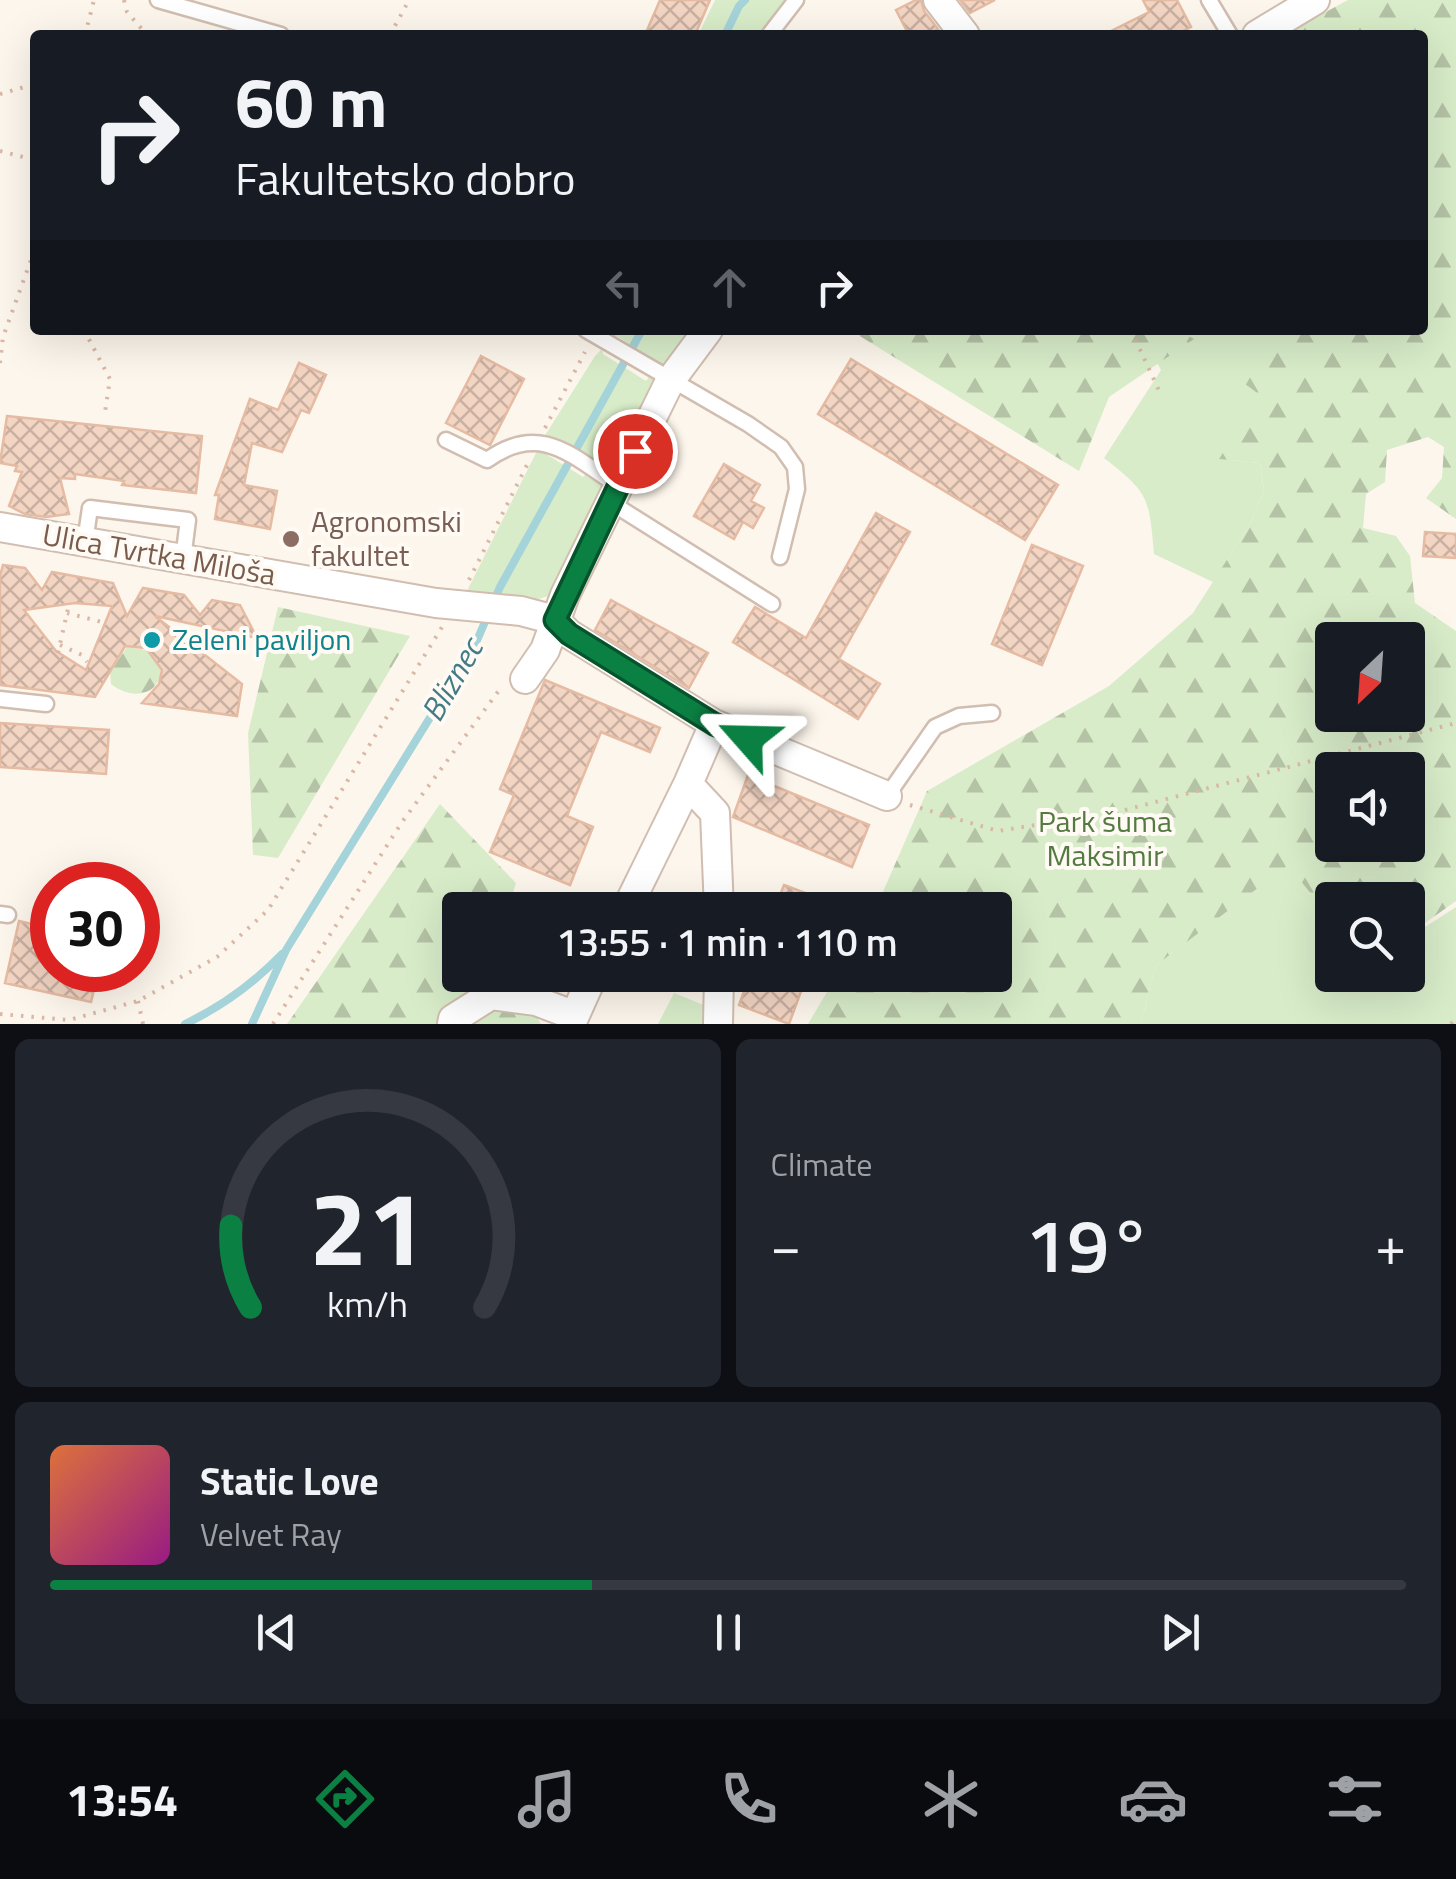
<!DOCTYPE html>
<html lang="en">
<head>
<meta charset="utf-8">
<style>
	body { margin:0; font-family:"Titillium Web",sans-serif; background:#20242c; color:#f1f3f6; height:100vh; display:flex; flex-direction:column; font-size:38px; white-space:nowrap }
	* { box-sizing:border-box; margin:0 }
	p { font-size:32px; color:#9ea1a6 }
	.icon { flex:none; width:55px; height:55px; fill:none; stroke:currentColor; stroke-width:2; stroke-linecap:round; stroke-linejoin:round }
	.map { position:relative; height:1024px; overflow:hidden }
	.drawer { display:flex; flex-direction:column; gap:15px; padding:15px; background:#0d0f14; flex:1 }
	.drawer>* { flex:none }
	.guide { position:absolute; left:30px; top:30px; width:1398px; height:305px; border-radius:10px; box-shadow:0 10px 40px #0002; background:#171b24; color:#f1f3f6; overflow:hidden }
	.needle { width:65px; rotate:205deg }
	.tools { position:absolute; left:1315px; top:622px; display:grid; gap:20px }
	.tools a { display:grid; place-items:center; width:110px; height:110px; border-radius:10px; background:#171b24; box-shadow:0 10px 40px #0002; font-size:50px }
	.speed { position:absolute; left:30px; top:862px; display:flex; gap:20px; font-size:50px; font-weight:700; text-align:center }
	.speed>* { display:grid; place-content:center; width:130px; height:130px; border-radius:50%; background:#171b24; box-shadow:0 10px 40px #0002; line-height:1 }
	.speed .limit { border:15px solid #d22; background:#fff; color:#111 }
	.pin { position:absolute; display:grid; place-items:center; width:85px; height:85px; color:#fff; margin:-42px; border:5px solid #fff; border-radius:50%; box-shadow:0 2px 10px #0007 }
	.me { position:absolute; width:110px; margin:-55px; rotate:295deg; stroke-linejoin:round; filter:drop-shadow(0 0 8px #0008) }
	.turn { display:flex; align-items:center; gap:35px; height:210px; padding:0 40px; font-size:45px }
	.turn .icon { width:130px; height:130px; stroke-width:2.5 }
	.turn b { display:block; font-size:70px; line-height:85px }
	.lanes { display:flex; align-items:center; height:95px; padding:0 40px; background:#0003; justify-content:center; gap:50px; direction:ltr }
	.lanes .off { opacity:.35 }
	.big { font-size:75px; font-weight:600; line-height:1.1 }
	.drawer .tile { flex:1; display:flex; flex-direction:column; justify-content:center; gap:15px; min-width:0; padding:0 35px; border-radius:15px; background:#20242c }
	.drawer .dial { align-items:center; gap:0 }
	.dial svg { height:260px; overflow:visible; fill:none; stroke:#363941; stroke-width:7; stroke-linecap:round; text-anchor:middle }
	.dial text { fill:#f1f3f6; stroke:none }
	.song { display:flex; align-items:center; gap:30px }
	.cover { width:120px; height:120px; border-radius:15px; background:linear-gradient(135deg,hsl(20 70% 55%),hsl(310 70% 35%)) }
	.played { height:10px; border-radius:5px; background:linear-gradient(90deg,#0b8043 40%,#363941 40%) }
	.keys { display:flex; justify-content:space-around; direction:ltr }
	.heat { display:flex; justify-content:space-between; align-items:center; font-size:55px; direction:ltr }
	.drawer .tiles { flex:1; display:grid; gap:15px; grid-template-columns:1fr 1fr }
	.tile:last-child { grid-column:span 2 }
	.trip { position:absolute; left:442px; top:892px; width:570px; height:100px; border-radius:10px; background:#171b24; box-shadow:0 10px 40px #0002; font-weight:600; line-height:100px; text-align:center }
	.tabs { display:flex; height:160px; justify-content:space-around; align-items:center; background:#090b0e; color:#9ea1a6 }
	.tabs .icon { width:70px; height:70px }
	.tabs .current { color:#0b8043 }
	.tabs b { font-size:45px; color:#f1f3f6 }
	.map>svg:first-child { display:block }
	.green { fill:#d8ecc9 }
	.forest { fill:url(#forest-firs); fill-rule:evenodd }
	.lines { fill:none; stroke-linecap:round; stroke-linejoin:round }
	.stream { stroke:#a5d3da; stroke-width:8 }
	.building { fill:url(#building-cross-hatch); stroke:#e6bba3; stroke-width:2.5; fill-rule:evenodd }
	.lane-casing { stroke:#d1beb0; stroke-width:19 }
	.street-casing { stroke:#d1beb0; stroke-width:32 }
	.path { stroke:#d9b8a5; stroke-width:4; stroke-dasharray:2.5 8; stroke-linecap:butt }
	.lane { stroke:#fff; stroke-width:14 }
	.street { stroke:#fff; stroke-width:28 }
	.route-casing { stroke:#07532c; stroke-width:25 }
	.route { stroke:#0b8043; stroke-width:18 }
	.education-dot { fill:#8d6e63; stroke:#fffaf3; stroke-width:4 }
	.culture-dot { fill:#0f9aa8; stroke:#fffaf3; stroke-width:4 }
	.labels { text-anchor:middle; stroke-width:8; stroke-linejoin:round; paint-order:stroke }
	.education-label { font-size:30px; fill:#785e54; stroke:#fffaf3; text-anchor:start }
	.street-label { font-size:30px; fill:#7a5c4d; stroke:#fffaf3 }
	.culture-label { font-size:30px; fill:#0d838f; stroke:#fffaf3; text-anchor:start }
	.park-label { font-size:30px; fill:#537a41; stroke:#fffaf3 }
	.water-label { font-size:32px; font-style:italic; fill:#437c86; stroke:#fffaf3 }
</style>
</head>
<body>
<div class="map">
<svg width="1456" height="1024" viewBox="0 0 1456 1024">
	<defs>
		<pattern id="forest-firs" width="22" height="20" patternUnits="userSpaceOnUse" patternTransform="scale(2.5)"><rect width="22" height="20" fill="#d8ecc9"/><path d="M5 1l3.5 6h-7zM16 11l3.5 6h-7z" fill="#b4c2a5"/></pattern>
		<pattern id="building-cross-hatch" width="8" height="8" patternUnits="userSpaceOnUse" patternTransform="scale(2.5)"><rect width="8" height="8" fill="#f3d5c3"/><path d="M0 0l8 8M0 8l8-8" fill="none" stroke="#cab0a1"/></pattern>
	</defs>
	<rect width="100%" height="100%" fill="#fdf6ec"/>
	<path class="green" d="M715 0H791L763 35H698Z
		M596 330H694L664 366 617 336 613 341Z
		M1140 330H1271L1261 394 1220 459 1260 463 1264 491 1251 522 1213 582 1154 554C1149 497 1149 493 1104 458L1161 370Z
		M602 349 603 354 646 381 649 377 658 383 612 474 590 463 592 457 562 441 558 445 544 437 595 356Z
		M538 449 583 477 586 473 607 486 552 595 531 601 532 597 467 591Z
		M1288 864 1332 920V975H1408V938L1456 907V1024H1141L1155 966Z
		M674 993 716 1010 713 1024H658Z"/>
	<path class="forest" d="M1348 0H1456V519L1426 498 1442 478 1444 447 1428 437 1387 450 1385 482 1366 494 1363 528 1396 536 1410 556 1415 603 1456 631V901L1408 935V900H1332V920L1288 865 1155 966 1141 1024H808L837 975H995V910H875L927 791 1109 686 1193 613 1251 522 1264 491 1260 463 1219 459 1260 395 1237 378 1271 330H1422V35H1283ZM1332 640H1408V715H1332ZM1332 770H1408V845H1332Z
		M850 330H1178L1194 339 1109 397 1079 471Z
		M278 607 410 636 278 858 253 855 248 733Z
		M127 647 147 650 161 668C160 697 131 700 111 684L110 672Z
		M440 804 516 883 507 910H460V975H485L477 1000H526L541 1024H287Z"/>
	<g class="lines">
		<path class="stream" d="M725 35 739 6 745 0
			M185 1024C223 1006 254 983 282 954
			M252 1024 286 950 475 645 500 587 642 330"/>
	</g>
	<path class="building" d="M660 0H710L695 35H645Z
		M916 0H921L924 11 938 29 927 35H909L896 10Z
		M960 0H995L970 13Z
		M1143 0H1177L1191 27 1175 35H1103L1149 12Z
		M481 356 524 379 490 445 446 423Z
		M851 359 1058 485 1025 540 818 414Z
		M299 363 326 375 309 413 301 410 282 452 252 443 244 485 277 491 270 529 215 519 219 495H215L250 399 278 410Z
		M7 416 202 436 196 493 122 485 124 481 75 474V479L60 478 69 514 46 517 25 514 9 506 22 472 15 471 17 466 0 463Z
		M724 464 760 485 751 501 764 508 753 528 743 522 734 539 694 516Z
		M876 513 910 532 839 659 880 684 858 719 733 642 755 607 806 638Z
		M1425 532 1456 534V558L1423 556Z
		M1032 545 1083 566 1042 665 992 644Z
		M3 565 25 568 42 590 52 572 113 583 127 616 143 588 184 595 200 615 212 600 240 605 257 638 155 616 242 684 237 716 142 703 159 684 162 670 146 648 125 646 95 697 0 685V576ZM75 603 112 606 86 670 56 651 24 610Z
		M611 600 708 653 689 688 595 630Z
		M545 680 660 728 650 752 601 732 567 816 593 827 570 885 490 852 514 795 500 789Z
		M0 723 109 730 106 774 0 767Z
		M748 775 869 825 852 867 733 817Z
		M784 885 845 908V910H774Z
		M19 921 52 929V970H99L91 1002 5 983Z
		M750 975H807L789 1024 739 1005Z"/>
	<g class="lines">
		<g class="lane-casing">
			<path id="lane" d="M158 0 281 35
				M1209 0 1230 35
				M769 35 796 0
				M586 330 748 424 781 447 795 467 797 489 780 557
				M446 440 487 460C540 422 571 455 618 486
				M610 502 772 604
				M85 542 90 508 188 520 183 559
				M0 699 46 704
				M887 796 935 727 959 716 992 713
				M0 914 8 915"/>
		</g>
		<g class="street-casing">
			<path id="street" d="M938 0 965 35
				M1257 35 1315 0
				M0 527 436 603 521 611 555 620 569 634 714 724 887 796
				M525 679 545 650 565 595 670 381 708 330
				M714 724 688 784 715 813 719 910
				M626 910 688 784
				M452 1024 453 1019 491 995 536 1001 573 1015
				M571 1024 593 975
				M718 1024 719 975"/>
		</g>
		<path class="path" d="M124 0 127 12 147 35
			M85 35 94 0
			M390 35 409 0
			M0 94 35 84
			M0 151 35 160
			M84 330 110 379 105 412
			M1131 330 1161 395
			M0 363 3 337 35 249
			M545 428 585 352
			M469 580 528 463
			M67 613 106 623
			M60 645 82 655 87 662
			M58 653 69 604
			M910 805 998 831 1121 811 1456 723
			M138 1001 143 1024
			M0 1014 69 1020 138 1001 217 957 268 910 442 627
			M273 1024 402 822 500 689
			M1451 1024 1456 1018"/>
		<use href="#lane" class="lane"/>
		<use href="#street" class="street"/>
	</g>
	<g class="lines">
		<g class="route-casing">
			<path id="route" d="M635 451 555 620 569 634 714 724 748 739"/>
		</g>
		<use href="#route" class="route"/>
	</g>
	<circle class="education-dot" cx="291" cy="539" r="10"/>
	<circle class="culture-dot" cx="152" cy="640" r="10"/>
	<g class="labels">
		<g class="education-label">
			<text x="311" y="532">Agronomski<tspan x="311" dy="34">fakultet</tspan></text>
		</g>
		<g class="street-label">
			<text transform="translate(159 555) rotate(10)" y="10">Ulica Tvrtka Miloša</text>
		</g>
		<g class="culture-label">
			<text x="172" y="650">Zeleni paviljon</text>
		</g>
		<g class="park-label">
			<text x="1105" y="832">Park šuma<tspan x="1105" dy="34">Maksimir</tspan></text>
		</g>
		<g class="water-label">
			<text transform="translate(452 680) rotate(-60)" y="11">Bliznec</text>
		</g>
	</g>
</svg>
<div class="tools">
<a><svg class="needle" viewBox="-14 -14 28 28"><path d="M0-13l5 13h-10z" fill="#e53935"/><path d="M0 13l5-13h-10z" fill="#9ea1a6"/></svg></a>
<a><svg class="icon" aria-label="sound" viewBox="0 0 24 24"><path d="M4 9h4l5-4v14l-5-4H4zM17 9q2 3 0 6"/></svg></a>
<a><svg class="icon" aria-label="search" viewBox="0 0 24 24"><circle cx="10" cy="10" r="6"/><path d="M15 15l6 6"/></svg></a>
</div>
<div class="speed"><div class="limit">30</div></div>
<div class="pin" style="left:635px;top:451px;background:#d93025"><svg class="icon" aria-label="arrive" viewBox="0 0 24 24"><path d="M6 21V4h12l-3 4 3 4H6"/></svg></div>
<svg class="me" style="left:748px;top:739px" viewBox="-20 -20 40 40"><path d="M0-17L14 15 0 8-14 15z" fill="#0b8043" stroke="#fff" stroke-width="4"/></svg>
<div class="trip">13:55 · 1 min · 110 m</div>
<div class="guide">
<div class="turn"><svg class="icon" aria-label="right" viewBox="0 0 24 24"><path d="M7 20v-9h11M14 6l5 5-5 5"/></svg><div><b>60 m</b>Fakultetsko dobro</div></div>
<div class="lanes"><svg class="icon off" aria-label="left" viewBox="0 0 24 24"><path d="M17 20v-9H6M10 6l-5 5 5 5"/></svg><svg class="icon off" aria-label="ahead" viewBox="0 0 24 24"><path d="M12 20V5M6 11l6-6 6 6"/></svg><svg class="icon" aria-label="right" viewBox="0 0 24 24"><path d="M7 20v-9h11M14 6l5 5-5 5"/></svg></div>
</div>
</div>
<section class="drawer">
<div class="tiles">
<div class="tile dial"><svg viewBox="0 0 100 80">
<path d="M14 69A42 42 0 1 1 86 69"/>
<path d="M14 69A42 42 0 0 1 8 44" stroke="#0b8043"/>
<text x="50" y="56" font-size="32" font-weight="700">21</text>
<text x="50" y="72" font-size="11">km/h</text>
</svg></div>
<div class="tile"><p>Climate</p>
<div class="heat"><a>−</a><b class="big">19°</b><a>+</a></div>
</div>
<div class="tile">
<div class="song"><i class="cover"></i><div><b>Static Love</b><p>Velvet Ray</p></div></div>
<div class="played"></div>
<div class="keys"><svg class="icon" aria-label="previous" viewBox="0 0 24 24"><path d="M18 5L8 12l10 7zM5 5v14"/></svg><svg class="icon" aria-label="pause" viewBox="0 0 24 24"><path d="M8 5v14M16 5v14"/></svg><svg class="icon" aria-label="next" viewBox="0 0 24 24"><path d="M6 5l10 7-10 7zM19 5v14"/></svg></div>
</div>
</div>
</section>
<nav class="tabs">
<b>13:54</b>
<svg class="icon current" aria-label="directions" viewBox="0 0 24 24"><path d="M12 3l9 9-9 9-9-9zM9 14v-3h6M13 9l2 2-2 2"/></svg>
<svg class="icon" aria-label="music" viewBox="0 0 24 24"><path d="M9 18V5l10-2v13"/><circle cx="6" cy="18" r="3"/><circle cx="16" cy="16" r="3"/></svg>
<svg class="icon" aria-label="phone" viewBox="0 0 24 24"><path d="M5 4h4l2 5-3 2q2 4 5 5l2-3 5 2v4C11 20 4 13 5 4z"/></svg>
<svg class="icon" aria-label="climate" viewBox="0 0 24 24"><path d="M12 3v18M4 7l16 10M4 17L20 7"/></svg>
<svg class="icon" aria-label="car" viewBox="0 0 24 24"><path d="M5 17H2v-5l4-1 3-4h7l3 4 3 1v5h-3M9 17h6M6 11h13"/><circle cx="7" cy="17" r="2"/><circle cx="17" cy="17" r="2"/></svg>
<svg class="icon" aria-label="filters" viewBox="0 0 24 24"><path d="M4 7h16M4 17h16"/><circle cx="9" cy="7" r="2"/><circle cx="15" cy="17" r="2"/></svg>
</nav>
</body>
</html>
